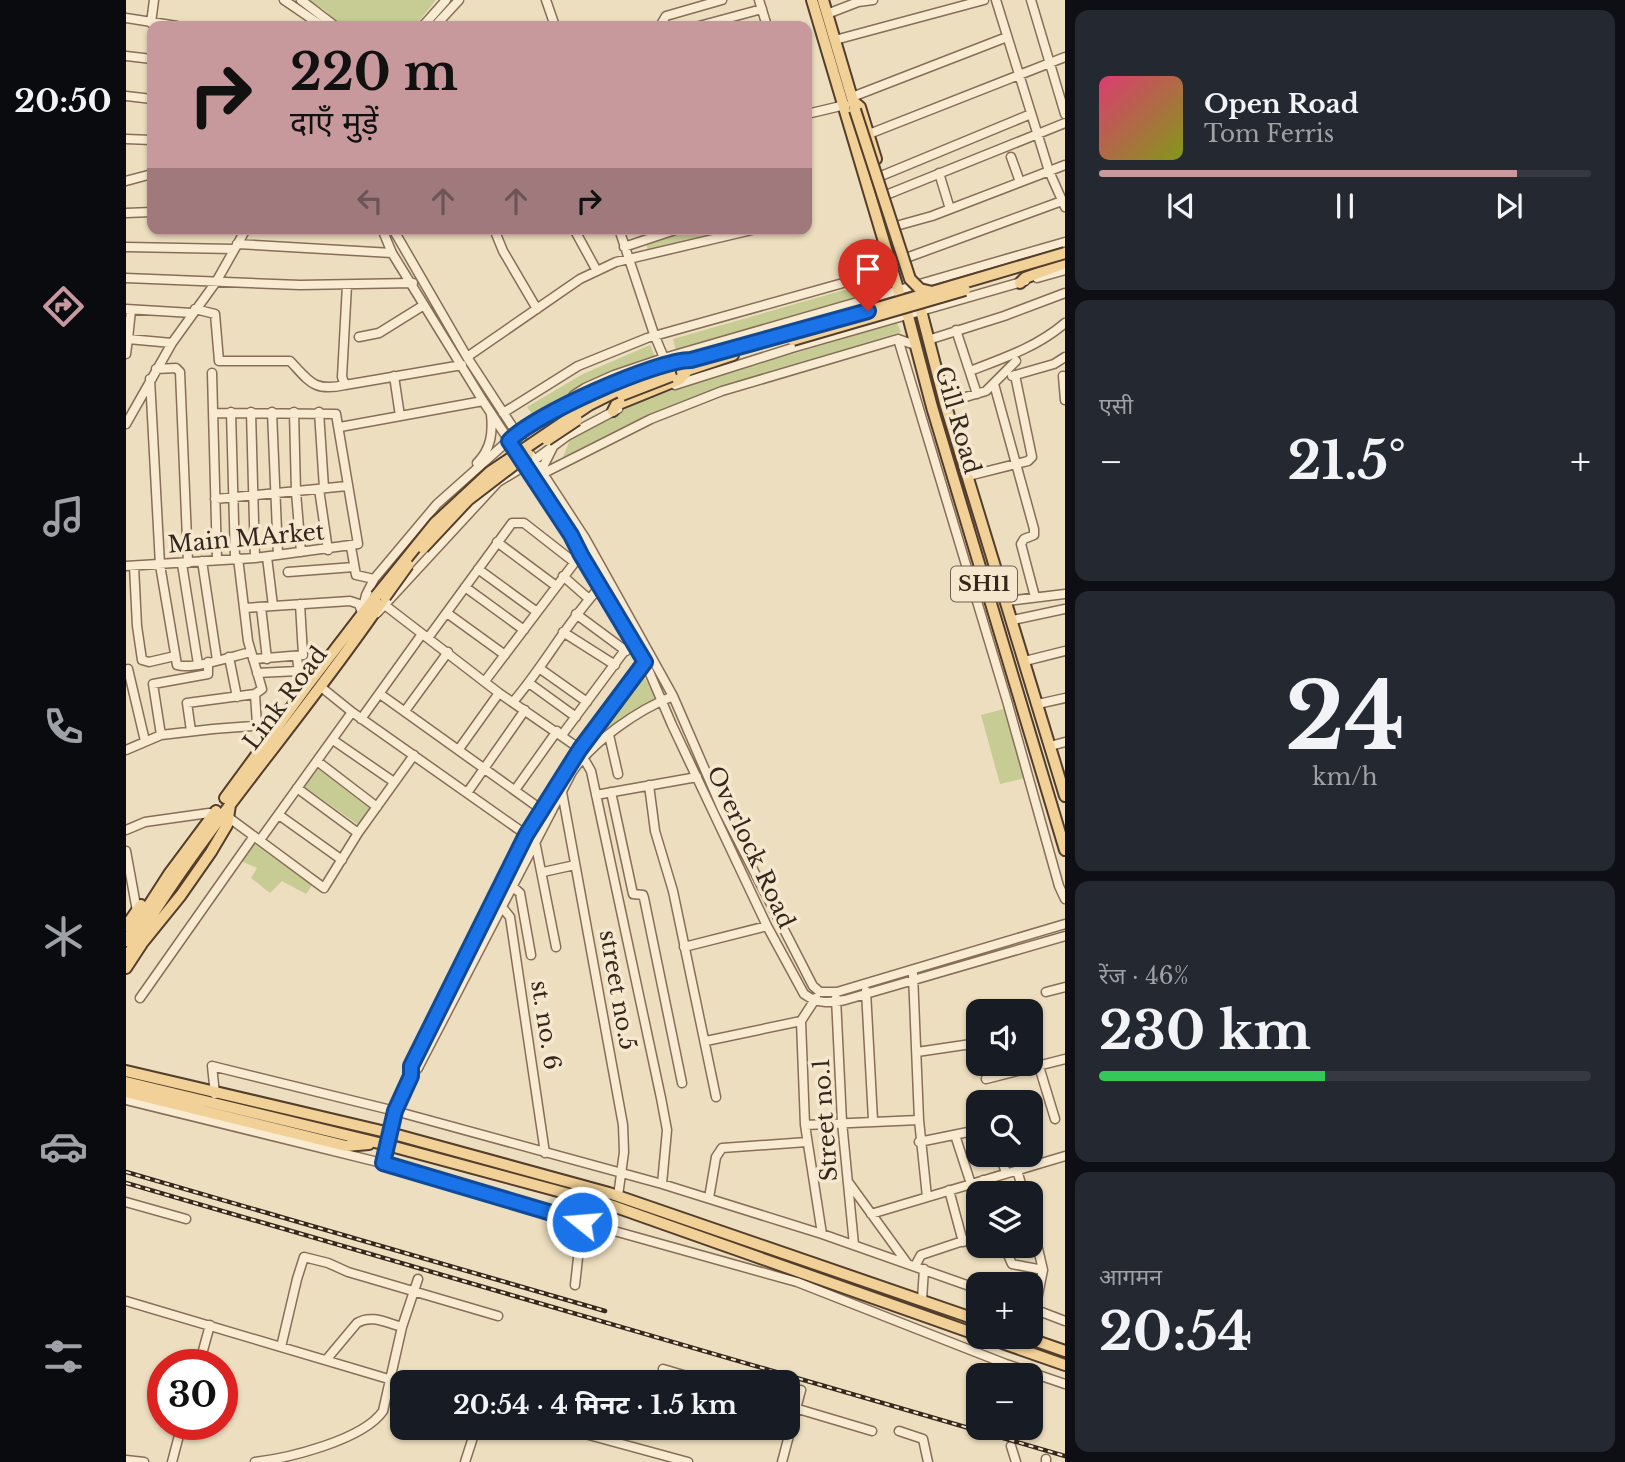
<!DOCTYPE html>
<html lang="hi">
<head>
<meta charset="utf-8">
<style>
	body { margin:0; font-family:"Libre Baskerville","Noto Sans Devanagari",serif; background:#242831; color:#f1f3f6; height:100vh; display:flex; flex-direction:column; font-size:26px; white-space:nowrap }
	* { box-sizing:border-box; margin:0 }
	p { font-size:23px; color:#9ea1a6 }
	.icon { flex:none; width:38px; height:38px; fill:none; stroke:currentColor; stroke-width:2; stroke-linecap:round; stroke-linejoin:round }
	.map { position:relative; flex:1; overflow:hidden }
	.panel { display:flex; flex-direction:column; gap:10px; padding:10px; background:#0d0f14; width:560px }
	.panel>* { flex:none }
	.hud { position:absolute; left:21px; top:21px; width:665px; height:214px; border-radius:14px; box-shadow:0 2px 5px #0004; background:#c7989c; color:#111; overflow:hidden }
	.tools { position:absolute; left:840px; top:999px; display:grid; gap:14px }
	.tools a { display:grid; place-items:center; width:77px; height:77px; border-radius:14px; background:#171b24; box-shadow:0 2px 5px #0004; font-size:35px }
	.speed { position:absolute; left:21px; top:1349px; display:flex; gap:14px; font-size:35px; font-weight:700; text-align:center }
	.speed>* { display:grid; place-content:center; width:91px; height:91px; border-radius:50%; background:#171b24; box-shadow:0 2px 5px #0004; line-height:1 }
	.speed .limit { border:10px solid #d22; background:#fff; color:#111 }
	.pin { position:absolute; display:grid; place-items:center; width:60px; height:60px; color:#fff; margin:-72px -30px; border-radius:50% 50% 50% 0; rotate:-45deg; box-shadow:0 0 7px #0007 }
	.pin .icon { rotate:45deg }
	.me { position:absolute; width:77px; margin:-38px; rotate:287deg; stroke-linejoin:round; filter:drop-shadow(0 0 5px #0008) }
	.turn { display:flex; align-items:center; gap:24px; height:147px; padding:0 28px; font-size:32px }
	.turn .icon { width:91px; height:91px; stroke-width:2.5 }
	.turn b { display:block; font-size:49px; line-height:60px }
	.lanes { display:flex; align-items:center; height:66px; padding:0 28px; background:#0003; justify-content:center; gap:35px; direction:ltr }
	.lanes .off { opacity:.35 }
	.big { font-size:52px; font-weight:700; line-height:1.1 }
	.panel .widget { flex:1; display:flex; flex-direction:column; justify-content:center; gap:10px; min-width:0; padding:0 24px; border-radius:14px; background:#242831 }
	.panel .dial { align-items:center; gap:0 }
	.dial b { font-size:91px; line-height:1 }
	.song { display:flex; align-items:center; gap:21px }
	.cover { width:84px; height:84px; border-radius:10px; background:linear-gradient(135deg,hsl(340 70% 55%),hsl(70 70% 35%)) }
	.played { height:7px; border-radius:4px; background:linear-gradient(90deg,#c7989c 85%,#363941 85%) }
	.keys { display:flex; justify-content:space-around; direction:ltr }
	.heat { display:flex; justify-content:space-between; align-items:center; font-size:38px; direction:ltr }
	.charge { height:10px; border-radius:5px; background:linear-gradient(90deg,#34c759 46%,#363941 0) }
	.trip { position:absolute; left:264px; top:1370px; width:410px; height:70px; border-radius:14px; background:#171b24; box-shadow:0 2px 5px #0004; font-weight:700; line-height:70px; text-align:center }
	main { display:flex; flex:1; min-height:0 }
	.tabs { display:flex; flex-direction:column; width:126px; justify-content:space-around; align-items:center; background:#090b0e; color:#9ea1a6 }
	.tabs .icon { width:49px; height:49px }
	.tabs .active { color:#c7989c }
	.tabs b { font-size:32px; color:#f1f3f6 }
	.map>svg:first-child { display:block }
	.green { fill:#c7cb94 }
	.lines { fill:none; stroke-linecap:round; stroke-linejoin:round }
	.minor-casing { stroke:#866e58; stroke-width:11 }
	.major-casing { stroke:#533d2c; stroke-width:14 }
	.minor { stroke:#f8ebd2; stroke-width:8 }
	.major { stroke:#f1d197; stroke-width:10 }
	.rail-casing { stroke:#35271c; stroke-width:4.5 }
	.rail { stroke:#f5e8cf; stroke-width:2; stroke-dasharray:5; stroke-linecap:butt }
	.major-bridge-casing { stroke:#533d2c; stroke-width:14; stroke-linecap:butt }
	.major-bridge { stroke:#f1d197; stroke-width:10 }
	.route-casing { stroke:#114b97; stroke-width:18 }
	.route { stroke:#1a73e8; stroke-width:12 }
	.labels { text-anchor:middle; stroke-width:7; stroke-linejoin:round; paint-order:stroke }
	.shield { fill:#f5e8cf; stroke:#6f6152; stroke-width:2 }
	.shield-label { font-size:21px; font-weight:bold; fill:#35271c }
	.street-label { font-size:23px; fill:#35271c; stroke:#f5e8cf }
</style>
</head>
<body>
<main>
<nav class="tabs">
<b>20:50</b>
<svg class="icon active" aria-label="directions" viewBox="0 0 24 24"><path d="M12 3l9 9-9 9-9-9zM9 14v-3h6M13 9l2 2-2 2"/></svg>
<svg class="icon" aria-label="music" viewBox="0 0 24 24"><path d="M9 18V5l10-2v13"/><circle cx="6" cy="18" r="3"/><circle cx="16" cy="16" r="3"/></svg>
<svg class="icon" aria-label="phone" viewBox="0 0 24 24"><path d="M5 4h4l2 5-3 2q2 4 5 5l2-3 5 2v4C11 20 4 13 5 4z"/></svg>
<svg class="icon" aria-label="climate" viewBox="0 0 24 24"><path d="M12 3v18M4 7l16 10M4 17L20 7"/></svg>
<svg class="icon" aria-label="car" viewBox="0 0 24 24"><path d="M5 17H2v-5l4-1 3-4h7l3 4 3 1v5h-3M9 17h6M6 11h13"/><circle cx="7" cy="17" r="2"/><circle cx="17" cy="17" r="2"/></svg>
<svg class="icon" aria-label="filters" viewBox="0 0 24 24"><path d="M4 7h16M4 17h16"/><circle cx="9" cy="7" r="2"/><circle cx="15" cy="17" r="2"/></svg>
</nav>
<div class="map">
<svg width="939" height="1462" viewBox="0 0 939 1462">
	<rect width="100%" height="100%" fill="#eddebf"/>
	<path class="green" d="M183 0H310L289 26H213L200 11Z
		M566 229H618L521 251V243Z
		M725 288 729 303 551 355 547 339Z
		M771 323 775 332 598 386 521 417 446 458 437 457 444 440 512 402 558 386Z
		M524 345 531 361 409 418 401 407 457 374Z
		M515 671 530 699 462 742Z
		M885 707 904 777 874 784 855 715Z
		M193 767 251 803 235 827 178 786Z
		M130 842 187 884 180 894 156 881 144 893 125 878 131 868 115 861Z"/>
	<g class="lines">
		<g class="minor-casing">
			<path id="minor" d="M158 0 196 26
				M175 0 209 26
				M420 0 429 26
				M633 0 641 26
				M870 0 923 171 939 207
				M905 0 939 114
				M701 14 732 2 747 0
				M0 18 51 26
				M25 23 28 0
				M297 26 320 0
				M309 26 333 0
				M534 26 540 16 596 0
				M573 26 636 9
				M709 40 858 0
				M0 56 26 59
				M0 96 26 99
				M726 97 881 37
				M681 114 719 105
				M743 134 939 57
				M0 139 26 140
				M885 157 894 182
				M813 173 824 209
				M755 176 905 114
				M0 181 26 174
				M760 195 939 123
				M0 213 26 212
				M770 226 806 216 939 165
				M256 229 266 253 357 401 445 535 455 556 519 662 546 725 641 926 678 994C692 1004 703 1003 719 1000L939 936
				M267 229 341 357 459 538 512 633 547 696 596 809 687 986 694 992H711L939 924
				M368 229 377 251 411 309
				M448 229 471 271
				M493 229 528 334 538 358
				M111 244 266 253
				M0 247 108 249
				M498 247 552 229
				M780 258 936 201
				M0 278 174 285 287 283
				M911 278 939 270
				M221 285 216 377 219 385 336 365
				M0 309 66 313
				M69 309 89 314 93 361H164C184 382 188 392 219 385
				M830 330 851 394
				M233 337 253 333 298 305
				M2 339 5 310
				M772 339 881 701 933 886 939 899
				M802 340 878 316 939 293
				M0 354 2 339 46 343
				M341 357 454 279 490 262 630 229
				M30 369 50 368 54 372 62 563
				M844 371C878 358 911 347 939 323
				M86 373 91 560
				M268 376 274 416
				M886 376 928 364 939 357
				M937 376 939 400
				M24 379 34 565 51 665C67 670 107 656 125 652
				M868 384 908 529V535L898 539 895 544 909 597
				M549 385 666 348 899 281
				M819 403 860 391 890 361
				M105 412 109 558
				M125 412 129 558
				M146 412 152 555
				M168 412 170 492 175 552
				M193 412 198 488
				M377 413 452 366 521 338 767 269
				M0 424 46 343 90 282 120 229
				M214 427 357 401
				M351 463C365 449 367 433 365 414
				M415 471 427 447
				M414 475 525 419 596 391 772 339 789 345
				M842 476 902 461 906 457 889 375
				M193 489 202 550
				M89 499 221 486
				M371 542 430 586
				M225 547 230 575 248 579
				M141 557 147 606
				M76 561 91 660
				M56 564 72 664
				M0 566 129 558 232 544 210 414 87 413
				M8 566 11 626 16 660 23 662 49 656
				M352 569 411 612
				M162 572 228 567
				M437 576 463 599
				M339 587 398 630
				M881 601 939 594
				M260 606 373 693 457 751
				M135 607 141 659
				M118 608 224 601 233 604 235 610
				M236 612 240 595 248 579 311 504 391 433 440 405 448 395 459 388 488 375 538 358 939 242
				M251 613 372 482 407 461 441 436 492 409
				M321 613 379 655
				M450 614 500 651
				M887 620 939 609
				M437 632 489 665
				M302 638 386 523H398L448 562
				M103 657 111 697
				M171 657 173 675 181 686
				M127 659 177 655 174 604
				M899 661 939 651
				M413 668 461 702
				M2 669 19 741
				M131 673 172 671
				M359 681 452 558
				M403 683 450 717
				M195 687 226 712 409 841 430 947
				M129 694 131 725
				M254 694 416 810
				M547 696C512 710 468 740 446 772L292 1068C269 1092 264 1132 256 1163L456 1222 671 1282 880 1364 939 1384
				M387 702C418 666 441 622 474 587
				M912 704 939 698
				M279 711 322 652
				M235 719 296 634
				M65 731 61 703 129 694 136 689 122 641 112 558
				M35 735 27 684 82 674V662
				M436 735 505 642
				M483 735 492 774
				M207 740 268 782
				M924 746 939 742
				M333 749 373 693
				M0 750 35 735 87 729 153 724
				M457 757 465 771 535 1098 541 1130 536 1184
				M191 761 251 807
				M523 785 529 831 547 891 590 1097
				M171 788 232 833
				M389 790 431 731
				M436 792 497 1125 498 1152 492 1196
				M485 792 507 894 517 895 518 898 556 1083
				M341 793 399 710
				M470 795 571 777
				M153 815 216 860
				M102 817 198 888 232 833 288 755
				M0 830 19 822 83 813
				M134 840 226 712
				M0 851 11 911
				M417 872 449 865
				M386 886 394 893 405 955
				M376 907 384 917 419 1153
				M558 947 641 926
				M740 991 747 1120
				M920 992 939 987
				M14 998 128 836
				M690 998 675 1021 679 1125 696 1234
				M710 998 716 1122 728 1245
				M905 1040 929 1119
				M580 1041 675 1021
				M791 1052 852 1043
				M285 1076V1066L400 835 454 749 519 662
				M860 1079 939 1059
				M89 1094 86 1066 269 1111 536 1184 696 1234 852 1289
				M0 1100 256 1163
				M793 1120 801 1197
				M679 1125 793 1120 787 974
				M829 1135 845 1184
				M793 1142 852 1130
				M874 1155 880 1173
				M891 1170 898 1194
				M857 1180 861 1194
				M723 1183 781 1263
				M823 1190 837 1242
				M583 1198 590 1157 596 1148 681 1142
				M0 1202 60 1219
				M745 1214 939 1156
				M905 1219 917 1270 909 1310
				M878 1246 886 1264 917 1270
				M789 1266 795 1255 852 1236
				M449 1285 456 1222
				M796 1300 798 1269
				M0 1301 276 1383
				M905 1308 939 1321
				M155 1347 171 1279 178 1257 202 1263 222 1272 372 1316
				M200 1360 231 1323C245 1314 261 1323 276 1327
				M73 1365 84 1325
				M537 1369 581 1382
				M662 1406 746 1431
				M437 1428 562 1462
				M773 1431 797 1439 802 1462
				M885 1446 890 1462
				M920 1459V1462
				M0 1460 18 1462
				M46 1462 56 1424
				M129 1462C163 1458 237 1440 257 1411L276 1327 292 1279
				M339 1462 350 1428
				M656 1462 675 1390"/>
		</g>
		<g class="major-casing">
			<path id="major" d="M686 0 775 299 782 316 806 407 939 850
				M697 0 729 108
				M727 101 734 107 750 159
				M894 283 899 278 939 263
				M791 295 819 403 939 796
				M556 372 607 355
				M440 405 539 363 565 360
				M487 411 490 405 554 379 563 369
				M99 798 181 686 250 596
				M0 926 15 905
				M0 941 43 874 90 811
				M0 958C75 829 176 720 259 597
				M0 968 17 942 55 895 85 852 101 825 104 805
				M0 1071 264 1133 483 1193 852 1320
				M0 1082 261 1145 484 1205 852 1335
				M0 1092 220 1146 243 1144
				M859 1337 939 1365
				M899 1337 939 1351"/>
		</g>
		<use href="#minor" class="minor"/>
		<use href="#major" class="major"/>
		<g class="rail-casing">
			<path id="rail" d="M0 1172 479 1311
				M0 1183 939 1456"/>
		</g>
		<use href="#rail" class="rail"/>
		<g class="major-bridge-casing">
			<path id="major-bridge" d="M729 110 784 279 794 289 806 292
				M667 340 839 290
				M606 349 667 333 939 253
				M496 395 545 376
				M421 440 451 420
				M297 548 342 500 402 454
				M250 596 309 523 364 472 463 405 511 381 544 368
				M259 597 282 565"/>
		</g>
		<use href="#major-bridge" class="major-bridge"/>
	</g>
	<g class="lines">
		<g class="route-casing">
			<path id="route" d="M456 1222 257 1163 269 1111 285 1076V1066L400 835 454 749 519 662 455 555 445 535 383 441C407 415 530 360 565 360L742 311"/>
		</g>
		<use href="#route" class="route"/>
	</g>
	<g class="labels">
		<rect class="shield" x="825" y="566.5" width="66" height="35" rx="5"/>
		<g class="shield-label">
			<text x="858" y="591">SH11</text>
		</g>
		<g class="street-label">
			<text transform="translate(832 420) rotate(74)" y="8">Gill Road</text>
			<text transform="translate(120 538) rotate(-5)" y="8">Main MArket</text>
			<text transform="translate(159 698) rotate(-53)" y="8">Link Road</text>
			<text transform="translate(625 847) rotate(65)" y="8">Overlock Road</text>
			<text transform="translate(492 990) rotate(80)" y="8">street no.5</text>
			<text transform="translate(420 1025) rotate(81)" y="8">st. no. 6</text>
			<text transform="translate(699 1120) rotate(-94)" y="8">Street no.1</text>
		</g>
	</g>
</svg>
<div class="tools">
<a><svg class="icon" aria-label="sound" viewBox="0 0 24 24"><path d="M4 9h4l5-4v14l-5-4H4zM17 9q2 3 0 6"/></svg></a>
<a><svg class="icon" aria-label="search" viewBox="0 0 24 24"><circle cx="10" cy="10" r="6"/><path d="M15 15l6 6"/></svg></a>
<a><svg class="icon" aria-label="layers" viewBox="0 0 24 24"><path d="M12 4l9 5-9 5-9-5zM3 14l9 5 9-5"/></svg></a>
<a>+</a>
<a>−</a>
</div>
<div class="speed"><div class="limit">30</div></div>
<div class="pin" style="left:742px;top:311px;background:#d93025"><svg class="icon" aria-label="arrive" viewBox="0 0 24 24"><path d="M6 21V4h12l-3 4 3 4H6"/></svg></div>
<svg class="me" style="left:456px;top:1222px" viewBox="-20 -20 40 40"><circle r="17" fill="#1a73e8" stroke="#fff" stroke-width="3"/><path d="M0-11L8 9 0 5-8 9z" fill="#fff"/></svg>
<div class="trip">20:54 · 4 मिनट · 1.5 km</div>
<div class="hud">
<div class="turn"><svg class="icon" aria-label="right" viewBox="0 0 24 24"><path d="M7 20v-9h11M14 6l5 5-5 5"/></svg><div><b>220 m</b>दाएँ मुड़ें</div></div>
<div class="lanes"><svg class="icon off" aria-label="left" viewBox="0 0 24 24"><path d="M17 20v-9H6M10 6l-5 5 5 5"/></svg><svg class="icon off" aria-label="ahead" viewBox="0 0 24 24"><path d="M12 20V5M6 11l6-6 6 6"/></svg><svg class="icon off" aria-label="ahead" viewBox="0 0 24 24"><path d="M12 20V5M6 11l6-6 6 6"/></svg><svg class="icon" aria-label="right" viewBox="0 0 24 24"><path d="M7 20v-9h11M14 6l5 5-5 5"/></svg></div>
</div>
</div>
<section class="panel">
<div class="widget">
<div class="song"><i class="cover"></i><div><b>Open Road</b><p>Tom Ferris</p></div></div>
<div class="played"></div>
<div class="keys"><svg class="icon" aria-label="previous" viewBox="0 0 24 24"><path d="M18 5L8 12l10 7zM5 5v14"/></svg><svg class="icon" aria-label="pause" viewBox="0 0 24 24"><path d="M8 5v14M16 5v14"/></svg><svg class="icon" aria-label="next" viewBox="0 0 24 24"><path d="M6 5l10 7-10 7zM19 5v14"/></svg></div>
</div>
<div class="widget"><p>एसी</p>
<div class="heat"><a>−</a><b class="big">21.5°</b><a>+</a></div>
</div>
<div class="widget dial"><b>24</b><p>km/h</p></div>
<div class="widget"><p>रेंज · 46%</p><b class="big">230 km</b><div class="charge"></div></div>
<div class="widget"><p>आगमन</p><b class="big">20:54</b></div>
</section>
</main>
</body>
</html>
